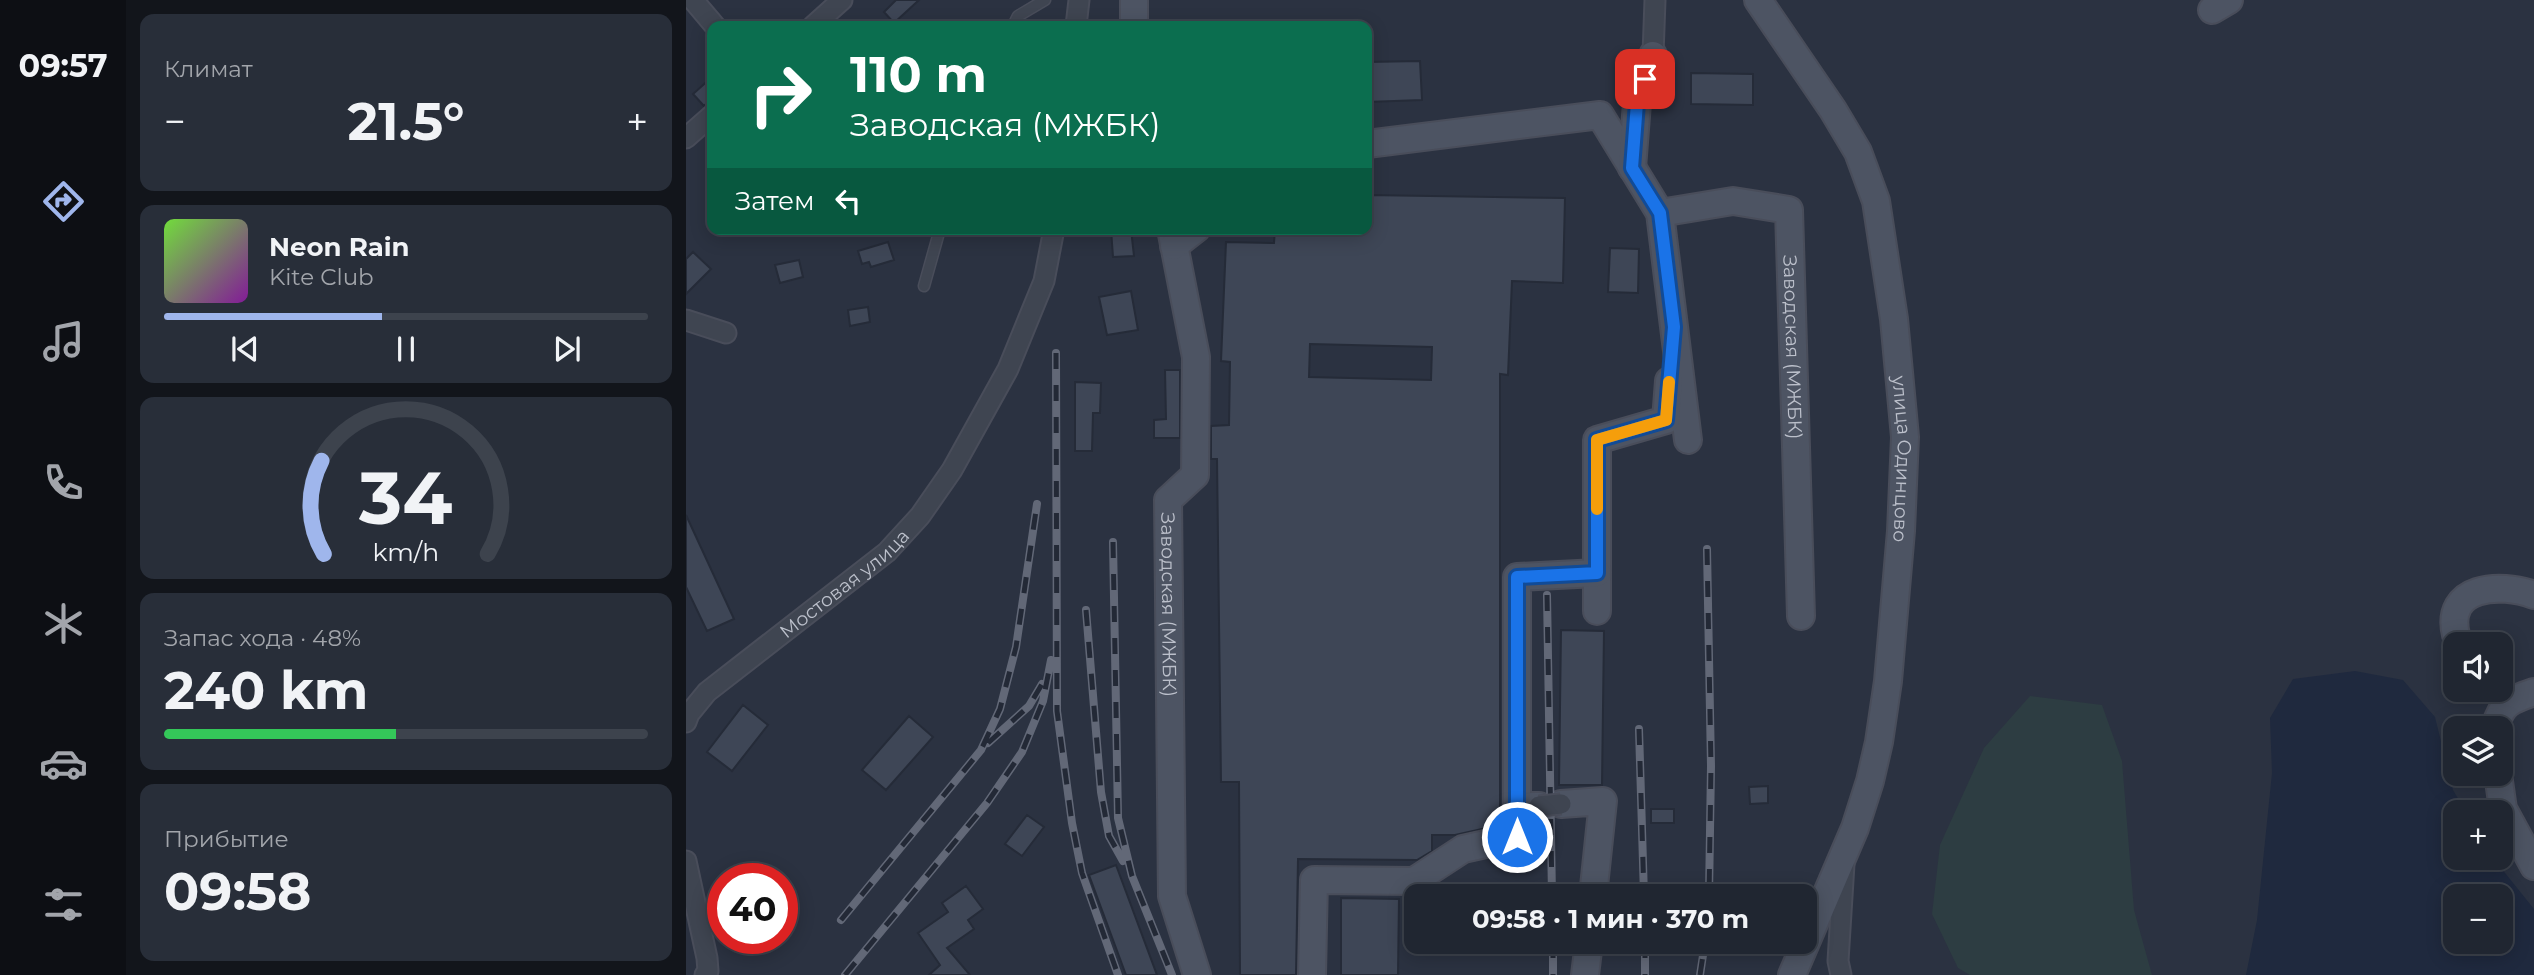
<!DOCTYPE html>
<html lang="ru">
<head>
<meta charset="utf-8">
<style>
	body { margin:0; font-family:Montserrat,sans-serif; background:#282e39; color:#f1f3f6; height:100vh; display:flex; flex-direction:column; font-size:26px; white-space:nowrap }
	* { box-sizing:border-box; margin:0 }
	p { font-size:23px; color:#a2a5ab }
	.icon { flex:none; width:38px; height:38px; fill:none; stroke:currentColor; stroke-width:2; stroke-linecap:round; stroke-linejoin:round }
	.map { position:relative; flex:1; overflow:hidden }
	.drawer { display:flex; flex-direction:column; gap:14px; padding:14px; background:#12151b; width:560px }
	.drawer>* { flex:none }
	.guide { position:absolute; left:21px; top:21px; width:665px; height:214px; border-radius:14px; box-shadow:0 4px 18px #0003,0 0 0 2px #3d434d; background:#0b6e4f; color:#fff; overflow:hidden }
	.controls { position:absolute; left:1757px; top:632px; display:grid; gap:14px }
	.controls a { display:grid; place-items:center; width:70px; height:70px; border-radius:14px; background:#202631; box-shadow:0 4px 18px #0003,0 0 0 2px #3d434d; font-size:35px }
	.speed { position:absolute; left:21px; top:863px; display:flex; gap:14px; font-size:35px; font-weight:700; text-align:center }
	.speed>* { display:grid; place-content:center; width:91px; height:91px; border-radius:50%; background:#202631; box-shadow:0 4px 18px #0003,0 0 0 2px #3d434d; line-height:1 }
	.speed .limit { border:10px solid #d22; background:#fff; color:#111 }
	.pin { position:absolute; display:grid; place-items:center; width:60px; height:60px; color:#fff; margin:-30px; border-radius:14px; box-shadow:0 4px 10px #0006 }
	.me { position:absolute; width:77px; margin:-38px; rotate:0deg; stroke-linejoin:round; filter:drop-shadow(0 0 5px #0008) }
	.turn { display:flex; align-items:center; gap:24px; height:147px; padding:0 28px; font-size:32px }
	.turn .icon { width:91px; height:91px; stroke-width:2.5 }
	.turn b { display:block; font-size:49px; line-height:60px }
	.then { display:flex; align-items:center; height:66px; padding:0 28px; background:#0003; gap:14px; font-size:26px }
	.big { font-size:52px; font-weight:700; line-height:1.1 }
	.drawer .card { flex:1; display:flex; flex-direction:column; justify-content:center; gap:10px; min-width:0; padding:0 24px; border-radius:14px; background:#282e39 }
	.drawer .dial { align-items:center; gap:0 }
	.dial svg { height:182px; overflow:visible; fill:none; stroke:#3d434d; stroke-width:7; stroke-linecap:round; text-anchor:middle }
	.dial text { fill:#f1f3f6; stroke:none }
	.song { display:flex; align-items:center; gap:21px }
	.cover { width:84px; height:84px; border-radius:10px; background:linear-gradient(135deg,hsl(100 70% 55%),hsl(290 70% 35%)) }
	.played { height:7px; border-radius:4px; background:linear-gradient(90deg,#9fb6ec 45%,#3d434d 45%) }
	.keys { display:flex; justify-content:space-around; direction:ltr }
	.heat { display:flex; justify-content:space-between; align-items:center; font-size:38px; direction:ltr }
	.charge { height:10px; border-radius:5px; background:linear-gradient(90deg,#34c759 48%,#3d434d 0) }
	.trip { position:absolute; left:718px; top:884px; width:413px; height:70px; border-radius:14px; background:#202631; box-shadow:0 4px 18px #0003,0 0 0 2px #3d434d; font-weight:700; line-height:70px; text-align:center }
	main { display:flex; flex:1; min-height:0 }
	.tab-bar { display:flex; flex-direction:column; width:126px; justify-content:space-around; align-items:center; background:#0d0f14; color:#a2a5ab }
	.tab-bar .icon { width:49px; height:49px }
	.tab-bar .active { color:#9fb6ec }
	.tab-bar b { font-size:32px; color:#f1f3f6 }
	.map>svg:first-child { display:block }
	.green { fill:#2d3d42 }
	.water { fill:#1f293e; fill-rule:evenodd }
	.building { fill:#3e4656; stroke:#252b38; stroke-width:2; fill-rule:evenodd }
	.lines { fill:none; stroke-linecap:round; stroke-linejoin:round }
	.lane-casing { stroke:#494d5a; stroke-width:13 }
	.street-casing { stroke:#494d5a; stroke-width:23 }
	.secondary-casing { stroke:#494d5a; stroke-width:30 }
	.lane { stroke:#3f4551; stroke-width:10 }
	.street { stroke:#3f4551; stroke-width:19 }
	.secondary { stroke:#4d5463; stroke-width:26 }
	.rail-casing { stroke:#626877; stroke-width:8 }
	.rail { stroke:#232936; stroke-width:5; stroke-dasharray:16; stroke-linecap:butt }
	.street-bridge-casing { stroke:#494d5a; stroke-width:23; stroke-linecap:butt }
	.street-bridge { stroke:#3f4551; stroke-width:19 }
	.route-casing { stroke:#114b97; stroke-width:18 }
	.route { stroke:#1a73e8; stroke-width:12 }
	.slow { stroke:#f59e0b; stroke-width:12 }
	.labels { text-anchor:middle; stroke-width:7; stroke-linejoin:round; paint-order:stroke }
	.street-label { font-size:19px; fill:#bcc0cb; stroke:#232936 }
</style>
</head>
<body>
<main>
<nav class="tab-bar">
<b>09:57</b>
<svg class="icon active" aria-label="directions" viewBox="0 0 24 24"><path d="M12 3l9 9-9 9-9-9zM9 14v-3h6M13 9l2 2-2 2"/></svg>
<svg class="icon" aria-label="music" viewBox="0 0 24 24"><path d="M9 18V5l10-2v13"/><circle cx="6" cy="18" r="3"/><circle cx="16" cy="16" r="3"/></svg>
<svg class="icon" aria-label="phone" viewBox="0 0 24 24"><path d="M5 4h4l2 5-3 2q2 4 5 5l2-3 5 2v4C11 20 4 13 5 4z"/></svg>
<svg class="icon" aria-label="climate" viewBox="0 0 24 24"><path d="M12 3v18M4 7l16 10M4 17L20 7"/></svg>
<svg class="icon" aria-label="car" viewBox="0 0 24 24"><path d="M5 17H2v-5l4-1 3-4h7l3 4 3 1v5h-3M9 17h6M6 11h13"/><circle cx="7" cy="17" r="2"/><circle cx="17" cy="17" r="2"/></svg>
<svg class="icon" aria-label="filters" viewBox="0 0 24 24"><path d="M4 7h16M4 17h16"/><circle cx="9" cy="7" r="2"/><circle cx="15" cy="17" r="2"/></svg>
</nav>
<section class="drawer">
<div class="card"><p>Климат</p>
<div class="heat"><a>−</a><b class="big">21.5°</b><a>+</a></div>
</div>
<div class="card">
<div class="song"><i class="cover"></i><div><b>Neon Rain</b><p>Kite Club</p></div></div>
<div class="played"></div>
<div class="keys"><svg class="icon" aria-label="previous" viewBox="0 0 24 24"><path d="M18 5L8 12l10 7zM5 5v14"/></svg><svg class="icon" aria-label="pause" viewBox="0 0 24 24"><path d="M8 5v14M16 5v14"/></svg><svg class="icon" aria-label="next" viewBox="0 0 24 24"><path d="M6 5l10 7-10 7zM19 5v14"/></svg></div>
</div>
<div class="card dial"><svg viewBox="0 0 100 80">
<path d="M14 69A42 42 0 1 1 86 69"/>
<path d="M14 69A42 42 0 0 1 13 28" stroke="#9fb6ec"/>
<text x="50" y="56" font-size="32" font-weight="700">34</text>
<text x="50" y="72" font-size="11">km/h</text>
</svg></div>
<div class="card"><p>Запас хода · 48%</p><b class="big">240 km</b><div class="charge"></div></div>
<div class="card"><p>Прибытие</p><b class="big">09:58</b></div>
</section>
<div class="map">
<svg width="1848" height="975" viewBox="0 0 1848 975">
	<rect width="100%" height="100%" fill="#2b3241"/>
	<path class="green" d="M1344 696 1416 705 1436 761 1448 910 1466 975H1284L1272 968 1246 914 1254 845 1298 748Z"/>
	<path class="water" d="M1669 671 1717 680 1749 717 1767 790 1780 812H1769V858H1807L1848 909V975H1560L1571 920 1586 773 1584 718 1607 679ZM1770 896H1815V942H1769Z"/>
	<path class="building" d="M210 0H233L208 23 198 12Z
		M734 61 736 100 681 102V62Z
		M1005 73 1067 74V105L1005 104Z
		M26 77V98L18 106 7 94Z
		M681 195 879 198 877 283 826 281 822 375 814 374V825L769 835H746V851L731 860 612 859 610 975H554L553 782H535L531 459H525V426L543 425 544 362 535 361 540 242 588 243 589 229H681ZM624 344 746 347 745 380 623 377Z
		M425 229H445L448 256 427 257Z
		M202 242 208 260 185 267 183 262 176 264 172 251Z
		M924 248 953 249 952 293 922 292Z
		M7 252 25 269 0 294V259Z
		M113 260 117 277 94 283 89 265Z
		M445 291 452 330 421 335 413 297Z
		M182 307 184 322 164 326 162 310Z
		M479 370H494V438H468V420L480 419Z
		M389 382 415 383 414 413H407L406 451H389Z
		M0 515 48 619 21 631 0 587Z
		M875 630 918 631 916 785H873Z
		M57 705 82 725 46 771 21 752Z
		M223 716 247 737 200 790 176 770Z
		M1082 786V803L1064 804 1063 787Z
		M965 809H988V823H965Z
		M341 815 358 827 336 856 319 844Z
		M430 865 471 975H440L403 875Z
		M280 886 297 909 282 920 288 929 261 948 284 975H243L254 965 232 933 262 912 256 903Z
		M655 898 713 899 712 975H655Z"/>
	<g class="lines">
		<g class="lane-casing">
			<path id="lane" d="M327 26 332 16 359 0
				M238 286 254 229"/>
		</g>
		<g class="street-casing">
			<g id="street">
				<path d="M7 0 29 26"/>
				<path d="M127 26 156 0"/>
				<path d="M390 26 393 0"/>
				<path d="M967 55 969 0"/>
				<path d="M0 138 26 115"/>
				<path d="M0 320 40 333"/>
				<path id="s1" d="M0 722 3 714 21 692 201 552 234 516 266 470 322 369 358 281 368 229"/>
				<path d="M0 861 21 958 22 971 19 975"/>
				<path d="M1155 975 1152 961 1158 864"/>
			</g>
		</g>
		<g class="secondary-casing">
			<g id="secondary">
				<path d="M448 0V26"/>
				<path id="s2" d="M1072 0 1147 110 1172 152 1190 201 1208 319 1219 437 1215 531 1202 681 1193 742 1184 781 1169 828 1106 975"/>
				<path d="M1526 10 1543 0"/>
				<path d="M681 144 914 115 974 213 1002 440"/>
				<path d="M946 168 951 103 967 55"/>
				<path id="s3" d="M974 213 1047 201 1103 210 1115 616"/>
				<path id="s4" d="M485 229 510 357 509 475 482 500 486 896 511 975"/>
				<path d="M488 246 510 229"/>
				<path d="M911 611V440L980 420 983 381"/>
				<path d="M1770 635C1758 586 1814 582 1848 595"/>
				<path d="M1809 728C1815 703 1825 700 1848 692"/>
				<path d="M1812 774 1817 809 1848 866"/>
				<path d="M875 804 917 801 907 896"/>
				<path d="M831 828V577L911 573"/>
				<path d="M626 975 628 880 728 881 777 849 831 837 845 806H853"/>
				<path d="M899 975 903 942"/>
			</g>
		</g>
		<use href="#lane" class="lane"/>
		<use href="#street" class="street"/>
		<use href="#secondary" class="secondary"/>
		<g class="rail-casing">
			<path id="rail" d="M370 353 371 711 386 823 396 873 432 975
				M427 542 432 818 446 876 486 975
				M1021 549 1025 766 1023 896
				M861 595 866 896
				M400 610 415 792 423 836 437 861
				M953 729 958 896
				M302 743 343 706 356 684
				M155 920 295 750 314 709 330 647 351 504
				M867 942V975
				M959 942V975
				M159 975 301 803 336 752 357 701 365 660
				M1014 975 1019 942"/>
		</g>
		<use href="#rail" class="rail"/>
		<g class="street-bridge-casing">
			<path id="street-bridge" d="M853 806 875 804"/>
		</g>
		<use href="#street-bridge" class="street-bridge"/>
	</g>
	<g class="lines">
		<g class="route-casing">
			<path id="route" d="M831 837V577L911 573V440L980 420 988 327 974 213 946 168 951 103 959 79"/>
		</g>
		<use href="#route" class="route"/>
		<path class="slow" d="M911 509V440L980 420 983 382"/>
	</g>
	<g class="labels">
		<g class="street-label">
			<text dy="7" stroke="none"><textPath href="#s3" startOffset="268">Заводская (МЖБК)</textPath></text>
			<text dy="7" stroke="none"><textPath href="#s2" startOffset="494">улица Одинцово</textPath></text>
			<text dy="7" stroke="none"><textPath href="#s1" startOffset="212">Мостовая улица</textPath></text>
			<text dy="7" stroke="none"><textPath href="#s4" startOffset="390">Заводская (МЖБК)</textPath></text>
		</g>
	</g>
</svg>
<div class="controls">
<a><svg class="icon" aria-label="sound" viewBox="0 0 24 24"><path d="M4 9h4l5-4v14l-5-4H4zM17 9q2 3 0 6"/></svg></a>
<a><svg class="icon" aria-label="layers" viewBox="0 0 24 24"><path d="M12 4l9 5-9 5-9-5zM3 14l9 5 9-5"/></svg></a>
<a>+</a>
<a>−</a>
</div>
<div class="speed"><div class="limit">40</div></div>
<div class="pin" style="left:959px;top:79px;background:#d93025"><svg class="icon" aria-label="arrive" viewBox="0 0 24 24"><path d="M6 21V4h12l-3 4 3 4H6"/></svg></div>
<svg class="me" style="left:831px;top:837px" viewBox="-20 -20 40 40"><circle r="17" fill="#1a73e8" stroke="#fff" stroke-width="3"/><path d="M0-11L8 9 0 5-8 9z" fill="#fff"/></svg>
<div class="trip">09:58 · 1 мин · 370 m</div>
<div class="guide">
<div class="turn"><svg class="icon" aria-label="right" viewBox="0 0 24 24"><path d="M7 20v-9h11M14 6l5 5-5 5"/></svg><div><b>110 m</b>Заводская (МЖБК)</div></div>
<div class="then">Затем<svg class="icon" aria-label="left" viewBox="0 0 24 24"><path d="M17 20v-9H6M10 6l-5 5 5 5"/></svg></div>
</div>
</div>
</main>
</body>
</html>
